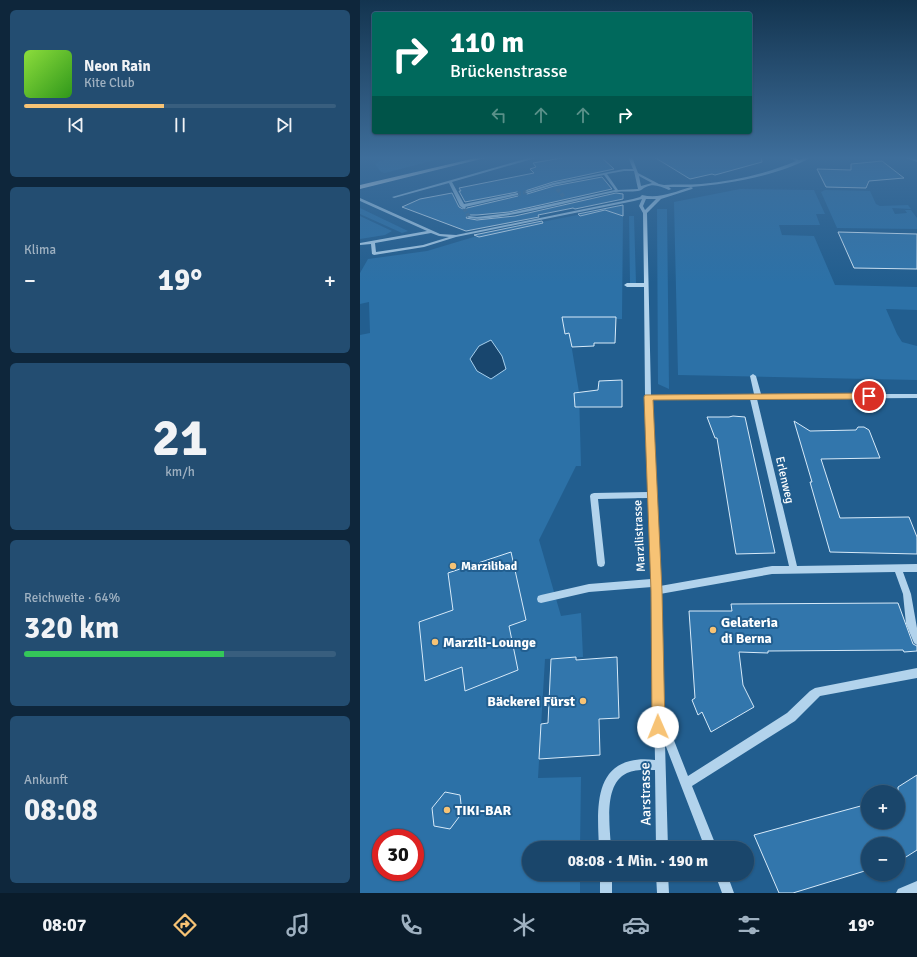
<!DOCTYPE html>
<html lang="de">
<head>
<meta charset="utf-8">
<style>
	body { margin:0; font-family:Signika,sans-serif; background:#234d71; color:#f1f3f6; height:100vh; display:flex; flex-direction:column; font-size:15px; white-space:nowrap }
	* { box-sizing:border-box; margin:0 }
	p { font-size:13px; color:#9fb1c1 }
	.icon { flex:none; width:22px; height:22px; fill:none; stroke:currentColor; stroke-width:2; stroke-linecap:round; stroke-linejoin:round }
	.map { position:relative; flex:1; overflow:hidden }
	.side { display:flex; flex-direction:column; gap:10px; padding:10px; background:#0e263b; width:360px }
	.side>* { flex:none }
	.guide { position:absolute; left:12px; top:12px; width:380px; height:122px; border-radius:4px; box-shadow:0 1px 3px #0004,0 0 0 1px #385e7e; background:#00695c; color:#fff; overflow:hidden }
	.controls { position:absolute; left:501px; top:785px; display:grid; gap:8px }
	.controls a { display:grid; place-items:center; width:44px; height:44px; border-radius:50%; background:#1a466b; box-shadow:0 1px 3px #0004,0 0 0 1px #385e7e; font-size:20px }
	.speed { position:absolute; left:12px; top:829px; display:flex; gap:8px; font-size:20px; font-weight:700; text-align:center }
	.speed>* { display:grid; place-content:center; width:52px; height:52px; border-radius:50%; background:#1a466b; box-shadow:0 1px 3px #0004,0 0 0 1px #385e7e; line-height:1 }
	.speed .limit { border:6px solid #d22; background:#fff; color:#111 }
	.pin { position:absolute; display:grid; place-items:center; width:34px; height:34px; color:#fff; margin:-17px; border:2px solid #fff; border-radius:50%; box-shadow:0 1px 4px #0007 }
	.me { position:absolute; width:44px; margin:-22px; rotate:359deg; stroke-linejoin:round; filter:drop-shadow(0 0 3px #0008) }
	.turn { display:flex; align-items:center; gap:14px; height:84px; padding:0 12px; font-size:18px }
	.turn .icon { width:52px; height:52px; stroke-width:2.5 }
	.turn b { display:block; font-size:28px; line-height:34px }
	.lanes { display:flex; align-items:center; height:38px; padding:0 12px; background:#0003; justify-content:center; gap:20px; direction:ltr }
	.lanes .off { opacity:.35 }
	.big { font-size:30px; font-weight:700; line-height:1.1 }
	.side .tile { flex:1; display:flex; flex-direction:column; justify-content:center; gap:6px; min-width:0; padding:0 14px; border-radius:6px; background:#234d71 }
	.side .dial { align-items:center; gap:0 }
	.dial b { font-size:52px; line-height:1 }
	.song { display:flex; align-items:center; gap:12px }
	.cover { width:48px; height:48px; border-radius:6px; background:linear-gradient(135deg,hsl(90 70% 55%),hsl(110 70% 35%)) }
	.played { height:4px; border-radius:2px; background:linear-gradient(90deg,#f7c375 45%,#385e7e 45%) }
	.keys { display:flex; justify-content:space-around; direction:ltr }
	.heat { display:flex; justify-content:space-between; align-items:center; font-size:22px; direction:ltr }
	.charge { height:6px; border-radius:3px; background:linear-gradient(90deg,#34c759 64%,#385e7e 0) }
	.trip { position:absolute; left:162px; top:841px; width:232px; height:40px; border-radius:20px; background:#1a466b; box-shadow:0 1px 3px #0004,0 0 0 1px #385e7e; font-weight:700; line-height:40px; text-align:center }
	.tabs { display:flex; height:64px; justify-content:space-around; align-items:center; background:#0a1c2b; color:#9fb1c1 }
	.tabs .icon { width:28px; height:28px }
	.tabs .current { color:#f7c375 }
	.tabs b { font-size:18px; color:#f1f3f6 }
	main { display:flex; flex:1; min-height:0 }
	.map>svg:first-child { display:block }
	.green { fill:#2c71a7; fill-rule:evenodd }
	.water { fill:#18466e; stroke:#a6cfed }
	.building { fill:#3276ac; stroke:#d7eaf9 }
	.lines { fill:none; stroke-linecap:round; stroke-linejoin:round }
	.minor-tunnel { stroke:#4376a0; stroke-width:4; stroke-dasharray:4 2; stroke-linecap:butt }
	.minor { fill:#b2d3ec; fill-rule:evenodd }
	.major { fill:#f8fbff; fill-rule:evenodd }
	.route { fill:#f7c375; stroke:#a17f4c }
	.poi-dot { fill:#f7c375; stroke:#225e8f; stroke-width:1.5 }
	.labels { text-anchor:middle; stroke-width:4; stroke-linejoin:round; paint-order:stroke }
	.street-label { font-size:12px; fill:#fff; stroke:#225e8f }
	.poi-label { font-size:12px; font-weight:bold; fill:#fff; stroke:#225e8f; text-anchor:start }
	.near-poi-label { font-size:14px; font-weight:bold; fill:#fff; stroke:#225e8f; text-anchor:start }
	.near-street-label { font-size:14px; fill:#fff; stroke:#225e8f }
</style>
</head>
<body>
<main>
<section class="side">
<div class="tile">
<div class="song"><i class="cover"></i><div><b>Neon Rain</b><p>Kite Club</p></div></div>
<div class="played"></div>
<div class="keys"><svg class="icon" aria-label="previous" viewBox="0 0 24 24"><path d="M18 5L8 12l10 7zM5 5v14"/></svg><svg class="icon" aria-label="pause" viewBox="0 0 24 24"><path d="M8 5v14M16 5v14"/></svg><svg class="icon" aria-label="next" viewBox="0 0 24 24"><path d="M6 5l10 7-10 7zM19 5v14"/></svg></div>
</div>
<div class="tile"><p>Klima</p>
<div class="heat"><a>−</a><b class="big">19°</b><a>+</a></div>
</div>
<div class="tile dial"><b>21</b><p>km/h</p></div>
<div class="tile"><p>Reichweite · 64%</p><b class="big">320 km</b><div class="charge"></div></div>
<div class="tile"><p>Ankunft</p><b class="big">08:08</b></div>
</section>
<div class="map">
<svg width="557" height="893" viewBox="0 0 557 893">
	<rect width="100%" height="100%" fill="#225e8f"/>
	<path class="green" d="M37 157H82L83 158 25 173 21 172 15 164 20 161Z
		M380 189 454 190 465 214H456L460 225H419L422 235 454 236 475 285 557 287V310L526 309 537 334 542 342 557 346V380L318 375 314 202Z
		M465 190 510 191 516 204 520 206 548 205 551 209 532 208 535 214 547 213 545 210H551L557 218V229L477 228 461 192Z
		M0 209V208L48 231 42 233 0 214Z
		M247 209 263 214 262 319H207L219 392 221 466H216L179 540 201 616 221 613 223 657 185 659 178 778 221 777 220 848H169V874H220V893H0V335L10 333 9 302 0 304V273L8 259 67 251 127 233ZM21 838H55V872H21Z
		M297 209H307L309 389 298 384Z
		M0 216 32 231 25 235 0 239Z
		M269 216H274L276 283H270Z"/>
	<path class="water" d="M131 340 142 356 146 369 131 379 117 371 110 359 119 346Z"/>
	<path class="building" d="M207 157H241L254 169 193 182 165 191 164 192 167 194 194 186 242 177 252 189 149 212 117 215H108L106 218 117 220 155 216 256 193 263 194V199L215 209 213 208 178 215 179 217 106 231 42 207 60 199 92 193 99 207 105 210 107 208 158 196 160 193 157 192 105 202 99 191H101L99 188 174 173 170 169 176 167 173 163Z
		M294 157H401L402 162 355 175 352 174 330 179Z
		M522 161 544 178 509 181 506 188 466 187 457 169 491 170V164Z
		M263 205V216L245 210 220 216 218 214Z
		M182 221 183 223 119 237 114 235Z
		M478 232 557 234V269L494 268Z
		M202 317H256L255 343H234V346L212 347 209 333 205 334Z
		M262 380V407H215L214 393 238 390 239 381Z
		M373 416 385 417 415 553 376 554 357 438H355L347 417H369Z
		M434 421 450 431 496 430 498 427H504L509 430 520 458 461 459 480 518 549 517 557 537V554L470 552 450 482H452Z
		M151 552 166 620 149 626 158 670 105 691 102 667 65 681 59 622 93 610 88 573Z
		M538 603 553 644 557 646V651L544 652 543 650 408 651V653L379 652 383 685 394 707 351 732 342 712 338 715 332 700 335 698 329 611H372L371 604Z
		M216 657V660L257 657 259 718 239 719 240 755 179 759 181 724 188 723 191 659Z
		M557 775V850L538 862V844H508V870L433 893H419L394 835 508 804V822H538V787Z
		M85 792 100 795 102 813 90 829 74 826 72 808Z"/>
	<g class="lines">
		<path class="minor-tunnel" d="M197 189 204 197
			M157 194 167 192
			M104 208 109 217"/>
		<path class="minor" d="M172 157H179L92 182 104 204 157 193H158V195L105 207 106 208 104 209 100 206 89 183 34 198 32 197Z
			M268 157H272L278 173 299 184 304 185C316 184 329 185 341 184 374 181 406 174 436 161L428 157H433L439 160 446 157H452C417 176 370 184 331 187L333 188 332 189 301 199 287 213 291 395 394 394 390 376 393 374 396 376 401 394H557V398L397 399 437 566 557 564V572H543L551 594 557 628V645L554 643 546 624 543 594 535 572 412 574 300 594 304 715 328 776 427 713 450 691 455 688 557 668V678L460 696 435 721 332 786 357 848H345L305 744 308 848H296L295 770C286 770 275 769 267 773 243 784 250 826 251 848H239C238 818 232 770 270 761 278 759 286 759 295 760L292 587 229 592 181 603 178 602 177 599 178 596 181 595 229 584 291 579 288 498 238 499 245 563 244 566 241 567 238 566 237 563 230 496 231 494 234 493 288 492 285 397 284 287H267L264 285 267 283H284L283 213 279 206 282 199 274 201 96 237 64 247 14 255 12 254 11 244 0 245V243L67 231 0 201V198L80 234 96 235 273 199 280 197 282 195C299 199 314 192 331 187H309L311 189 309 190C301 187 294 183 286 187 283 188 281 191 278 191 271 192 263 191 256 192 231 196 123 226 107 217L109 216 117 217 149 213 255 190 244 175 194 185 167 193 165 192 193 183 264 169H273ZM264 171H274L278 189 258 190 247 174ZM279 176 292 183 281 186ZM286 199H296L285 210 283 206ZM71 233 79 236 89 237 63 245 16 252 15 243ZM291 399H390L429 566H412L300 586Z
			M544 157H550L557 160V162Z
			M240 874H252V893H240Z
			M296 874H308L309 893H297Z
			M355 874H367L374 893H362Z
			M557 881V893H536L538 889Z"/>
		<path class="major" d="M120 157H129L0 189V185Z"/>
	</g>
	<linearGradient id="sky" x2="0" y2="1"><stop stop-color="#13344f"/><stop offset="0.56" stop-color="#3e6e9b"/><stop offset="1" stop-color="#3e6e9b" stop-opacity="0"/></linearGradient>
	<rect width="557" height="282" fill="url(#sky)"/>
	<path class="route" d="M509 393 513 396 509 399 293 400 302 591 305 727 303 732 298 734 294 732 292 727 291 591 284 397 285 395Z"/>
	<g class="poi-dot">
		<circle cx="93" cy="566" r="4"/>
		<circle cx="353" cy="630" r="4"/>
		<circle cx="75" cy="642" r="4"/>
		<circle cx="223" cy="701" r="4"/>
		<circle cx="87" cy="810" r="4"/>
	</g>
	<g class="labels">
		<g class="street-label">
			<text transform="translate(425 480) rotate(77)" y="4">Erlenweg</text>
			<text transform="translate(279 536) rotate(-93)" y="4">Marzilistrasse</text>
		</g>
		<g class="poi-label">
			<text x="101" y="570">Marzilibad</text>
		</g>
		<g class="near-poi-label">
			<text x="361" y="627">Gelateria<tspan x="361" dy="16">di Berna</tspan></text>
			<text x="83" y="647">Marzili-Lounge</text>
			<text x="215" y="706" text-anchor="end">Bäckerei Fürst</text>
			<text x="95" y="815">TIKI-BAR</text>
		</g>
		<g class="near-street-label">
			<text transform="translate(285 794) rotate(-91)" y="5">Aarstrasse</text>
		</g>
	</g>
</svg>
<div class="controls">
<a>+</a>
<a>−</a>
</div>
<div class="speed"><div class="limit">30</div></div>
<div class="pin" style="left:509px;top:396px;background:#d93025"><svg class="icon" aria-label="arrive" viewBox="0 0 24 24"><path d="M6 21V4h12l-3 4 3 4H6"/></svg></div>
<svg class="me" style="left:298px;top:727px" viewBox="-20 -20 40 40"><circle r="19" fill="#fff"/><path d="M0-13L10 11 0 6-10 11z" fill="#f7c375"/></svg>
<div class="trip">08:08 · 1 Min. · 190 m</div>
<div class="guide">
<div class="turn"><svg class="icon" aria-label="right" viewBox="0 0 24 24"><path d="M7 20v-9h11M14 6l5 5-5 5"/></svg><div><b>110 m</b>Brückenstrasse</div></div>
<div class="lanes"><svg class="icon off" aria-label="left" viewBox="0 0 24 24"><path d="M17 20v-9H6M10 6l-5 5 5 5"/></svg><svg class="icon off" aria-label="ahead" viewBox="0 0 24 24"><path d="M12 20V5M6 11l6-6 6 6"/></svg><svg class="icon off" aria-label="ahead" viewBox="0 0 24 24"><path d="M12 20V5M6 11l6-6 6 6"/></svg><svg class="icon" aria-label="right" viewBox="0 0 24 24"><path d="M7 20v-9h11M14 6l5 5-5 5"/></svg></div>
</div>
</div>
</main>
<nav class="tabs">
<b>08:07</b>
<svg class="icon current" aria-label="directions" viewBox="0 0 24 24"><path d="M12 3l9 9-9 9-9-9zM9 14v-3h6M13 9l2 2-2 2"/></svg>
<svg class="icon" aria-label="music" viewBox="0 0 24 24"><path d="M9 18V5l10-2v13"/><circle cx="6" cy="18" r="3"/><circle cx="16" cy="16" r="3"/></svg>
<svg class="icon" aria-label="phone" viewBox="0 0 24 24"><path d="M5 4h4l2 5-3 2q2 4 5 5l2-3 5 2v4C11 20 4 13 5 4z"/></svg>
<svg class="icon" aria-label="climate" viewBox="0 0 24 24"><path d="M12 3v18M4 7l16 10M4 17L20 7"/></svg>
<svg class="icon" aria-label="car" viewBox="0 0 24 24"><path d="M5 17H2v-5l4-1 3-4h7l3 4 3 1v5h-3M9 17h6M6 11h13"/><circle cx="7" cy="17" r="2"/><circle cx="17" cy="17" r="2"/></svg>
<svg class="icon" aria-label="filters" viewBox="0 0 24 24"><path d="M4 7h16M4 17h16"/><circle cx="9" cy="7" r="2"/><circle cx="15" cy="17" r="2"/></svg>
<b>19°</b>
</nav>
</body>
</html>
